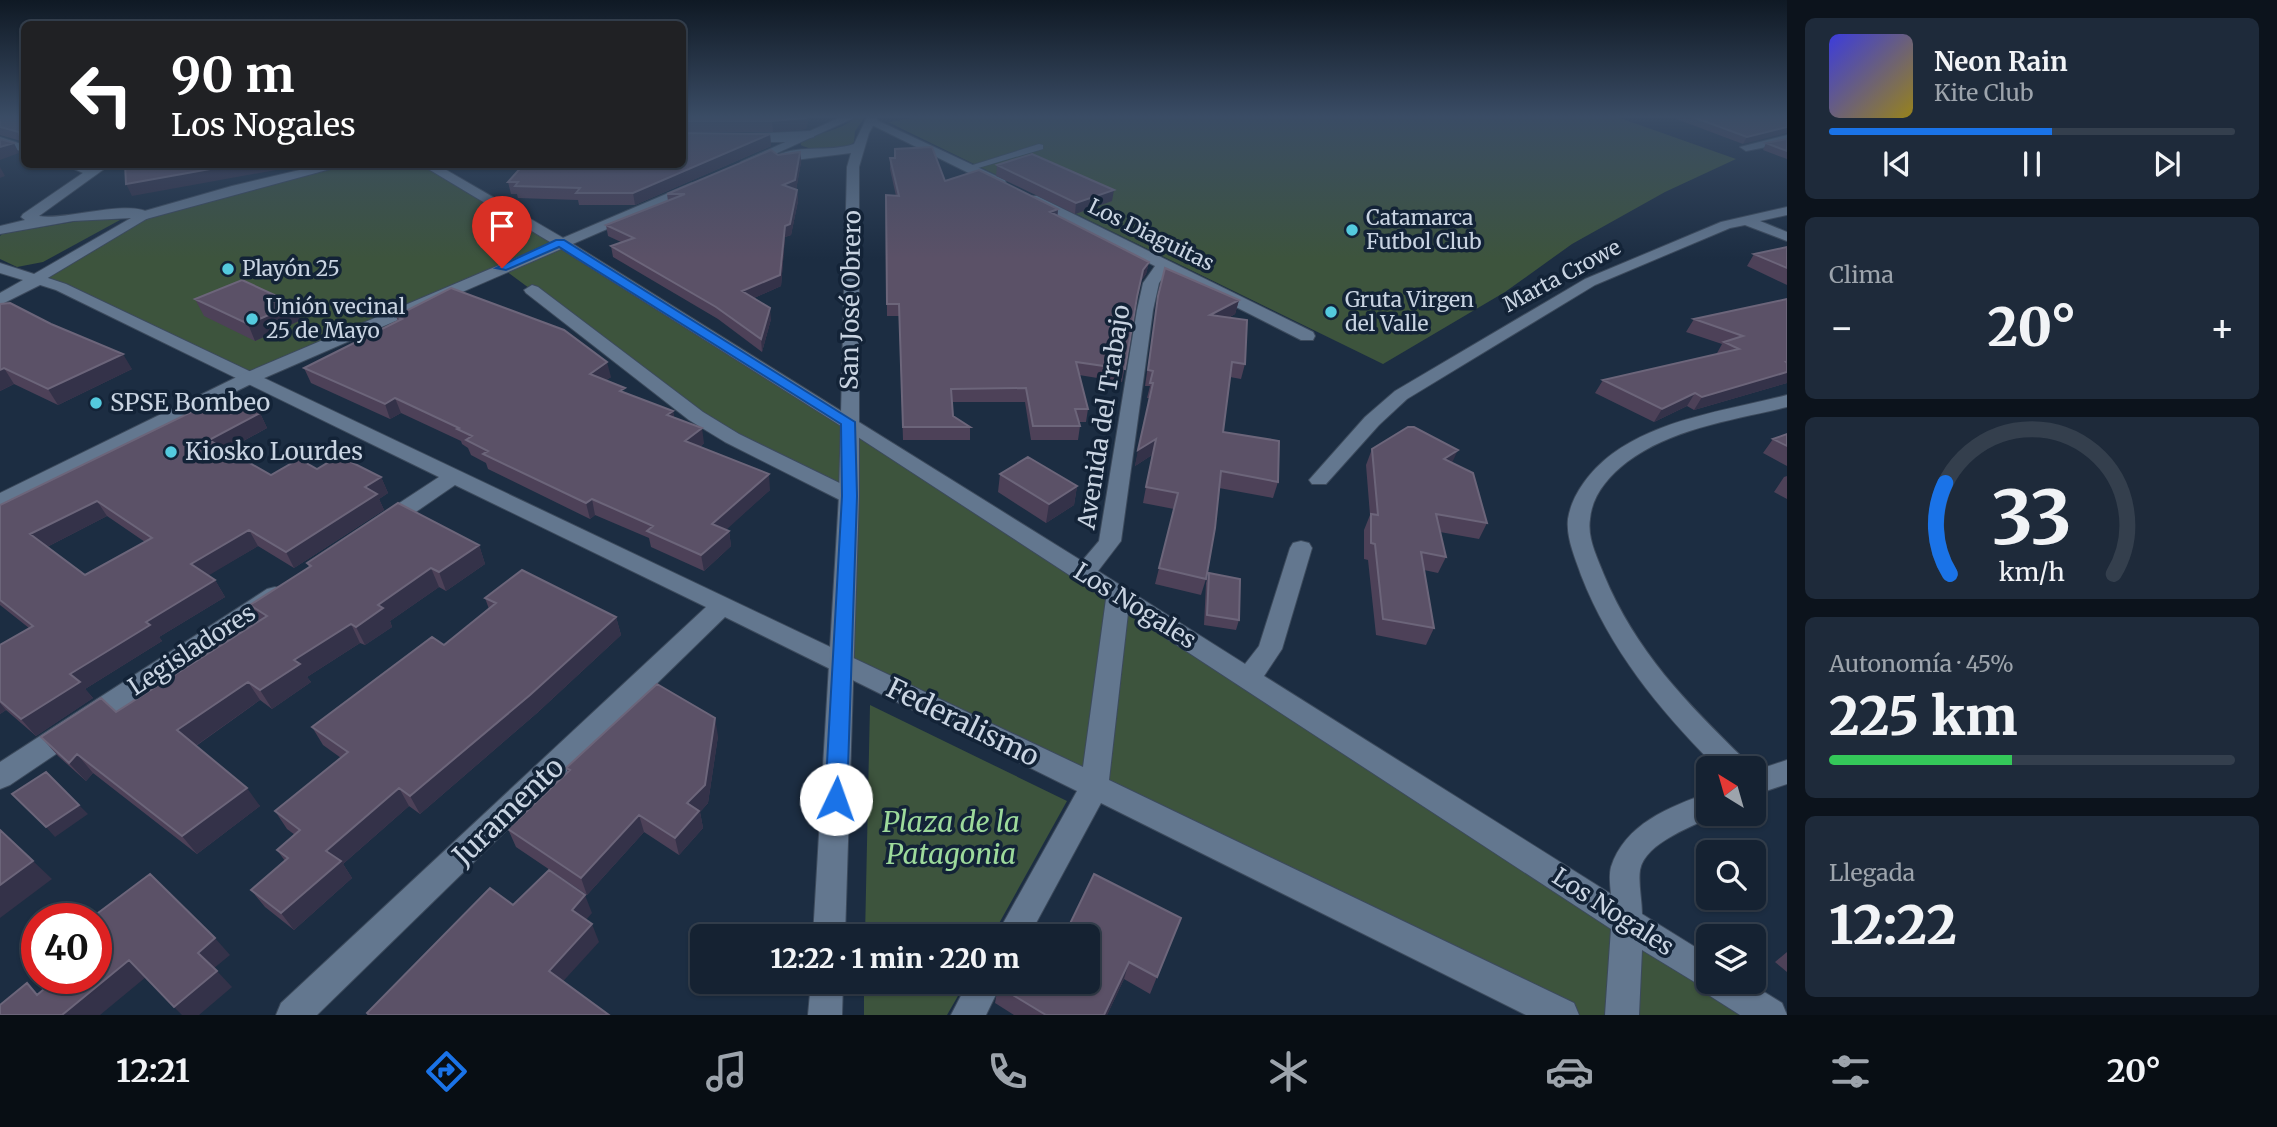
<!DOCTYPE html>
<html lang="es">
<head>
<meta charset="utf-8">
<style>
	body { margin:0; font-family:Merriweather,serif; background:#1e2a3a; color:#f1f3f6; height:100vh; display:flex; flex-direction:column; font-size:26px; white-space:nowrap }
	* { box-sizing:border-box; margin:0 }
	p { font-size:23px; color:#9da4ac }
	.icon { flex:none; width:38px; height:38px; fill:none; stroke:currentColor; stroke-width:2; stroke-linecap:round; stroke-linejoin:round }
	.map { position:relative; flex:1; overflow:hidden }
	.drawer { display:flex; flex-direction:column; gap:18px; padding:18px; background:#0c131c; width:490px }
	.drawer>* { flex:none }
	.banner { position:absolute; left:21px; top:21px; width:665px; height:147px; border-radius:10px; box-shadow:0 2px 5px #0004,0 0 0 2px #343f4d; background:#202124; color:#fff; overflow:hidden }
	.needle { width:46px; rotate:323deg }
	.tools { position:absolute; left:1696px; top:756px; display:grid; gap:14px }
	.tools a { display:grid; place-items:center; width:70px; height:70px; border-radius:10px; background:#152232; box-shadow:0 2px 5px #0004,0 0 0 2px #343f4d; font-size:35px }
	.speed { position:absolute; left:21px; top:903px; display:flex; gap:14px; font-size:35px; font-weight:700; text-align:center }
	.speed>* { display:grid; place-content:center; width:91px; height:91px; border-radius:50%; background:#152232; box-shadow:0 2px 5px #0004,0 0 0 2px #343f4d; line-height:1 }
	.speed .limit { border:10px solid #d22; background:#fff; color:#111 }
	.pin { position:absolute; display:grid; place-items:center; width:60px; height:60px; color:#fff; margin:-72px -30px; border-radius:50% 50% 50% 0; rotate:-45deg; box-shadow:0 0 7px #0007 }
	.pin .icon { rotate:45deg }
	.me { position:absolute; width:77px; margin:-38px; rotate:3deg; stroke-linejoin:round; filter:drop-shadow(0 0 5px #0008) }
	.turn { display:flex; align-items:center; gap:24px; height:147px; padding:0 35px; font-size:32px }
	.turn .icon { width:91px; height:91px; stroke-width:2.5 }
	.turn b { display:block; font-size:49px; line-height:60px }
	.big { font-size:52px; font-weight:800; line-height:1.1 }
	.drawer .card { flex:1; display:flex; flex-direction:column; justify-content:center; gap:10px; min-width:0; padding:0 24px; border-radius:10px; background:#1e2a3a }
	.drawer .dial { align-items:center; gap:0 }
	.dial svg { height:182px; overflow:visible; fill:none; stroke:#343f4d; stroke-width:7; stroke-linecap:round; text-anchor:middle }
	.dial text { fill:#f1f3f6; stroke:none }
	.song { display:flex; align-items:center; gap:21px }
	.cover { width:84px; height:84px; border-radius:10px; background:linear-gradient(135deg,hsl(240 70% 55%),hsl(50 70% 35%)) }
	.played { height:7px; border-radius:4px; background:linear-gradient(90deg,#1a73e8 55%,#343f4d 55%) }
	.keys { display:flex; justify-content:space-around; direction:ltr }
	.heat { display:flex; justify-content:space-between; align-items:center; font-size:38px; direction:ltr }
	.charge { height:10px; border-radius:5px; background:linear-gradient(90deg,#34c759 45%,#343f4d 0) }
	.trip { position:absolute; left:690px; top:924px; width:410px; height:70px; border-radius:10px; background:#152232; box-shadow:0 2px 5px #0004,0 0 0 2px #343f4d; font-weight:800; line-height:70px; text-align:center }
	.tab-bar { display:flex; height:112px; justify-content:space-around; align-items:center; background:#080e14; color:#9da4ac }
	.tab-bar .icon { width:49px; height:49px }
	.tab-bar .selected { color:#1a73e8 }
	.tab-bar b { font-size:32px; color:#f1f3f6 }
	main { display:flex; flex:1; min-height:0 }
	.map>svg:first-child { display:block }
	.green { fill:#3d543d }
	.lines { fill:none; stroke-linecap:round; stroke-linejoin:round }
	.lane-casing { stroke:#3c4a5c; stroke-width:1 }
	.street-casing { stroke:#3c4a5c; stroke-width:2 }
	.secondary-casing { stroke:#3c4a5c; stroke-width:2 }
	.lane { fill:#63778f; fill-rule:evenodd }
	.street { fill:#63778f; fill-rule:evenodd }
	.secondary { fill:#63778f; fill-rule:evenodd }
	.wall { fill:#4d4158; fill-rule:evenodd }
	.shaded-wall { fill:#343249 }
	.building { fill:#5b5167; stroke:#6c657a; stroke-width:2; fill-rule:evenodd }
	.route { fill:#1a73e8; stroke:#114b97; stroke-width:2 }
	.poi-dot { fill:#54cade; stroke:#132337; stroke-width:2.5 }
	.labels { text-anchor:middle; stroke-width:7; stroke-linejoin:round; paint-order:stroke }
	.far-poi-label { font-size:21px; fill:#c9d4e2; stroke:#132337; text-anchor:start }
	.far-street-label { font-size:21px; fill:#c9d4e2; stroke:#132337 }
	.street-label { font-size:24px; fill:#c9d4e2; stroke:#132337 }
	.poi-label { font-size:24px; fill:#c9d4e2; stroke:#132337; text-anchor:start }
	.near-street-label { font-size:28px; fill:#c9d4e2; stroke:#132337 }
	.near-park-label { font-size:28px; font-style:italic; fill:#9dda9b; stroke:#132337 }
</style>
</head>
<body>
<main>
<div class="map">
<svg width="1787" height="1015" viewBox="0 0 1787 1015">
	<rect width="100%" height="100%" fill="#1c2d42"/>
	<path class="green" d="M856 117H865L855 131 854 142C844 152 813 152 801 145V141C819 132 841 131 856 117Z
		M918 117H1617L1736 159 1665 192 1572 244 1505 292 1383 364 888 122Z
		M343 165H426L466 185 1708 982H1719L1770 1015H1562L843 663 849 496 732 438 502 268 249 378 39 280 146 215Z
		M96 218 120 220 43 262 17 267 0 259V236L2 234Z
		M870 705 1067 801 992 936H865Z
		M864 982H966L947 1015H864Z"/>
	<g class="lines">
		<g class="lane-casing">
			<path id="lane" d="M1039 144 1043 145V149L968 171 963 168Z"/>
		</g>
		<g class="street-casing">
			<path id="street" d="M870 117 1005 180 1006 183 1005 186H995L866 122V118Z
				M810 131 814 133V137L788 142H744L738 138 744 134Z
				M1787 135V143L1746 151 1740 147Z
				M0 137 24 145V152L0 145Z
				M63 164H81L98 173 92 177Z
				M325 164H349L146 219 139 215 141 212 232 186Z
				M420 164H436L565 239 1082 561 1099 541 1137 310 1143 283 1155 266 1027 202V196H1037L1313 332 1315 336 1313 340H1301L1167 272 1159 283 1153 310 1121 541 1098 571 1245 664 1259 646 1290 548 1293 543 1301 541 1309 543 1312 548 1282 649 1264 676 1611 894C1610 885 1609 875 1611 867 1625 824 1669 807 1708 793V814H1718C1696 825 1645 842 1640 870 1638 883 1642 900 1642 914L1708 955V982H1748L1782 1003 1787 1015H1740L1707 994 1706 989 1642 950 1639 1015H1605L1611 929 1128 613 1109 780 1574 1003 1579 1015H1526L1101 803 1029 936H996L1077 791 725 617 317 1015H276L281 1003 706 607 455 485 391 529H375L372 524 375 519 439 477 56 290 34 283 31 280 34 277 39 275 66 284 1083 767 1106 599 841 426 555 245Z
				M1787 207V215L1760 221 1787 232V241L1745 225 1730 228 1595 285 1407 399 1379 425 1326 484H1312L1309 480 1365 417 1395 391 1585 279 1721 222Z
				M532 285 538 287 703 412 739 434 856 491 859 496 856 501H842L725 442 689 420 526 293 524 290Z
				M1787 395V407C1734 420 1672 428 1627 462 1609 476 1592 495 1590 519 1587 538 1597 557 1604 575 1636 652 1686 702 1745 760L1749 768H1717C1660 710 1611 652 1581 575 1575 557 1566 538 1568 519 1572 493 1592 469 1612 454 1661 418 1729 410 1787 395Z
				M275 587 283 589 287 595 283 601 10 785 0 789V762L267 589Z
				M1787 760V784L1754 795V771Z
				M968 982H1002L986 1015H951Z"/>
		</g>
		<g class="secondary-casing">
			<path id="secondary" d="M841 117H856L751 165 747 166 741 162Z
				M867 117H878L869 133 859 167V496L845 936H813L839 496 847 167 851 153 779 162 773 158C794 143 829 153 854 144Z
				M96 164H111L39 216C65 221 132 197 153 215L46 279 44 283 0 305V293L23 280 0 273V263L34 274 131 218 73 221 0 234V226L25 220 21 217 23 214Z
				M692 183 698 187 697 190 255 382 0 508V493L243 374Z
				M811 982H843L842 1015H808Z"/>
		</g>
		<use href="#lane" class="lane"/>
		<use href="#street" class="street"/>
		<use href="#secondary" class="secondary"/>
	</g>
	<path class="wall" d="M0 117H24L21 141 0 135Z
		M682 117H809L806 129 773 132H682Z
		M1671 117H1787L1743 144Z
		M770 134 771 146 635 205H579L578 200 518 198 517 194H511L508 182 518 171 517 164H682Z
		M1787 139V159L1763 150 1766 143Z
		M800 152 801 162 796 190H797L798 201 791 235 785 237 781 286 754 298 771 319 762 352 718 319 613 257 611 246 621 242 608 236 606 225 668 201 667 194 778 155Z
		M890 158 945 181 1058 209 1057 216 1149 262 1146 274 1140 282 1135 308 1122 382 1079 375 1088 409 1086 422H1079L1080 426 1078 440H1031L1025 402H952L953 416 970 427V440H903L899 316H887L886 195 896 196 890 169Z
		M997 165 1112 201 1075 214 996 176Z
		M1787 247V285L1747 266 1754 254Z
		M1158 296 1239 300 1235 314 1230 317 1245 364 1241 379 1230 377 1223 432 1278 482 1273 498 1219 488 1206 579 1201 595 1155 584 1174 509 1143 503 1152 455 1135 466 1150 398H1147L1150 386H1145Z
		M195 299 294 304 301 320 255 341 204 316Z
		M1787 299V383L1694 410 1687 406 1654 422 1595 393 1603 380 1716 355 1722 344 1686 332 1694 319Z
		M0 304 132 369 58 405 14 384 0 391Z
		M396 316 611 377 605 381 626 393 673 411 674 418 704 443 700 447 770 490 726 529 729 531 731 546 704 571 651 547 649 538 595 515 590 519 488 469 486 463 471 455 468 448 462 444 461 441 401 413 390 419 311 383 304 368 398 321Z
		M260 413 267 428 227 450 271 475 317 469 381 477 388 493 379 499 384 510 294 568 258 546 208 575 215 580 225 597 159 637 162 641 85 689 93 698 36 736 6 710 0 714V645L29 628 0 605V505ZM107 516 145 542 85 575 47 547Z
		M1787 434V466L1763 453 1773 439Z
		M1372 449 1452 463 1487 523 1479 539 1440 532 1446 557 1438 573 1424 570 1434 628 1426 645 1376 635 1368 560 1364 559V530L1370 515 1366 465Z
		M1000 474 1077 486 1074 505 1046 523 998 492Z
		M1787 476V499L1774 492 1784 477Z
		M479 545 485 564 446 591 439 587 390 621 392 627 365 645 360 643 307 677 311 682 272 709 260 700 196 746 260 806 197 854 93 773 86 781 58 756 41 737 116 712 259 621 250 605 309 567 307 563Z
		M1209 573 1239 620 1236 630 1204 625 1206 583Z
		M485 598 616 617 621 635 537 713 420 814 409 806 343 864 352 878 294 930 265 907 251 890 285 861 277 850 295 835 287 829 275 811 341 758 323 745 312 727 444 645 489 609Z
		M718 736 708 803 700 812 703 828 679 855 644 832 587 895 516 847 508 829 568 772 566 768Z
		M1181 918 1150 994 1124 979 1107 1015H1014L995 1003 998 986 1087 982Z
		M1787 952V972L1775 962Z"/>
	<path class="shaded-wall" d="M809 117 806 129 773 132 772 121Z
		M1787 127V133L1743 144 1747 137Z
		M770 134 771 146 635 205 633 193Z
		M14 143 19 153 0 160V147Z
		M800 152 801 162 796 190 783 185Z
		M238 164H285L287 168 132 196 126 184Z
		M0 167 5 176 0 178Z
		M797 190 798 201 791 235 785 237 781 286 743 303 742 291 785 226Z
		M1114 190 1112 201 1075 214 1076 203Z
		M1058 209 1057 221 1050 212Z
		M1149 262 1146 274 1140 282 1134 310 1143 270Z
		M1239 300 1235 314 1207 329 1210 315Z
		M294 304 301 320 255 341 248 324Z
		M770 308 771 319 762 352 761 339Z
		M123 354 132 369 58 405 48 389Z
		M607 362 611 377 593 389 590 374Z
		M1787 362V383L1694 410 1702 397Z
		M4 368 14 384 0 391V370Z
		M1695 393 1687 406 1654 422 1662 409Z
		M395 398 401 413 390 419 385 404Z
		M673 411 676 426 667 415Z
		M260 413 267 428 217 455 209 440Z
		M702 428 704 443 688 456 685 441Z
		M1156 439 1152 455 1135 466 1138 450Z
		M1458 450 1451 465 1444 459Z
		M769 474 770 490 715 540 712 524Z
		M381 477 388 493 379 499 384 510 294 568 286 552 365 487Z
		M1077 486 1074 505 1046 523 1049 504Z
		M592 499 595 515 590 519 586 503Z
		M97 501 107 516 41 550 30 534Z
		M249 530 258 546 201 580 191 564Z
		M729 531 731 546 704 571 701 555Z
		M479 545 485 564 446 591 439 572Z
		M431 568 439 587 390 621 392 627 365 645 356 627 378 605Z
		M215 580 225 597 159 637 162 641 85 689 93 698 36 736 21 719 70 674 146 622Z
		M616 617 621 635 537 713 420 814 410 796Z
		M351 624 360 643 307 677 311 682 272 709 260 690 294 660Z
		M248 682 260 700 191 749 177 730Z
		M0 703 6 710 0 714Z
		M715 718 718 736 708 803 700 812 703 828 679 855 675 838Z
		M77 754 93 773 86 781 69 763Z
		M247 788 260 806 197 854 182 836Z
		M399 788 409 806 343 864 352 878 294 930 281 913 326 851Z
		M79 805 88 814 55 837 46 827Z
		M639 815 644 832 587 895 581 878Z
		M33 861 52 879 0 918V885Z
		M585 895 592 913 579 928 572 910Z
		M592 924 599 942 557 988 549 971Z
		M215 938 230 955 213 969 198 953Z
		M129 960 146 977 100 1015H62Z
		M1129 962 1124 979 1107 1015H1104Z
		M217 971 232 987 199 1015H182L174 1007Z"/>
	<path class="building" d="M0 117H24V140L21 141 19 132 0 127Z
		M682 117H806V118L772 121H682Z
		M1693 117H1787V127L1747 137Z
		M682 133 770 134 633 193H576L580 188 515 186 518 182H508L524 164H682Z
		M0 139 14 143 0 147Z
		M1787 139V151L1766 143Z
		M932 147 945 181 979 170 1058 209 1050 212 1149 262 1143 270 1137 297 1125 369 1076 362 1088 409H1075L1080 426H1033L1026 388 951 389 953 416 970 427H903L899 304H887L886 195 899 196 890 158H895V149Z
		M771 150 778 155 800 152 795 180 783 185 797 190 790 224 785 226 780 275 742 291 770 308 761 339 716 307 611 246 634 238 606 225 685 194H667Z
		M1032 154 1114 190 1076 203 997 165Z
		M125 164H238L126 184Z
		M1787 247V268L1754 254Z
		M1165 268 1239 300 1210 315 1247 320 1245 364 1232 362 1223 432 1279 441 1278 482 1221 471 1215 528 1206 579 1159 568 1178 493 1146 487 1156 439 1138 450 1153 383H1150L1153 371 1148 370 1158 296Z
		M242 280 294 304 248 324 195 299Z
		M451 288 564 330 607 362 590 374 625 388 620 391 673 411 667 415 702 428 685 441 769 474 712 524 729 531 701 555 647 531 653 526 592 499 586 503 483 454 488 451 466 440 472 436 457 429 459 428 395 398 385 404 304 368 402 319 396 316Z
		M1787 299V362H1786L1787 363V372L1702 397 1695 393 1662 409 1603 380 1739 349 1724 342 1743 336 1694 319Z
		M10 303 51 324 123 354 48 389 4 368 0 370V304Z
		M224 396 260 413 209 440 271 475 299 459 317 469 339 456 381 477 365 487 377 494 286 552 249 530 191 564 215 580 146 622 150 625 70 674 80 682 21 719 0 701V645L33 626 0 600V505ZM97 501 152 538 85 575 30 534Z
		M1408 427H1414L1458 450 1444 459 1473 473 1487 523 1436 514 1446 557 1421 552 1434 628 1383 619 1375 544 1371 543V514L1378 515 1372 449Z
		M1787 434V446L1773 439Z
		M1028 457 1077 486 1049 504 1000 474Z
		M398 503 479 545 439 572 431 568 378 605 383 608 356 627 351 624 294 660 300 664 260 690 248 682 177 730 247 788 182 836 77 754 69 763 41 737 101 698 116 712 267 616 250 605 311 566 307 563Z
		M522 570 616 617 530 695 410 796 399 788 326 851 341 861 281 913 251 890 288 858 277 850 300 830 275 811 348 752 312 727 432 637 444 645 496 603 485 598Z
		M1209 573 1240 579 1239 620 1207 615Z
		M657 684 715 718 705 785 687 803 699 811 675 838 639 815 581 878 508 829 570 770 566 768Z
		M46 772 79 805 46 827 12 794Z
		M0 830 33 861 0 885Z
		M549 870 585 895 572 910 592 924 549 971 609 1015H369L367 1013 490 888 513 905Z
		M150 874 215 938 198 953 217 971 174 1007 129 960 62 1015H0V1005L27 983 37 995 57 978H96V947L108 938 96 926V919H90Z
		M1094 874 1181 918 1157 977 1129 962 1104 1015H1046L998 986 1000 982H1087V936H1064Z"/>
	<linearGradient id="sky" x2="0" y2="1"><stop stop-color="#0f1924"/><stop offset="0.45" stop-color="#3a4c65"/><stop offset="1" stop-color="#3a4c65" stop-opacity="0"/></linearGradient>
	<rect width="1787" height="259" fill="url(#sky)"/>
	<path class="route" d="M556 240H564L855 422 857 496 847 799 844 806 836 809 829 806 825 799 842 496 841 424 559 247 506 270 496 268Z"/>
	<g class="poi-dot">
		<circle cx="1352" cy="230" r="7"/>
		<circle cx="228" cy="269" r="7"/>
		<circle cx="1331" cy="312" r="7"/>
		<circle cx="252" cy="319" r="7"/>
		<circle cx="96" cy="403" r="7"/>
		<circle cx="171" cy="452" r="7"/>
	</g>
	<g class="labels">
		<g class="far-poi-label">
			<text x="1366" y="225">Catamarca<tspan x="1366" dy="24">Futbol Club</tspan></text>
			<text x="242" y="276">Playón 25</text>
			<text x="1345" y="307">Gruta Virgen<tspan x="1345" dy="24">del Valle</tspan></text>
			<text x="266" y="314">Unión vecinal<tspan x="266" dy="24">25 de Mayo</tspan></text>
		</g>
		<g class="far-street-label">
			<text transform="translate(1151 235) rotate(26)" y="7">Los Diaguitas</text>
			<text transform="translate(1562 276) rotate(-28)" y="7">Marta Crowe</text>
		</g>
		<g class="street-label">
			<text transform="translate(851 300) rotate(-89)" y="8">San José Obrero</text>
			<text transform="translate(1104 417) rotate(-81)" y="8">Avenida del Trabajo</text>
			<text transform="translate(1135 606) rotate(32)" y="8">Los Nogales</text>
			<text transform="translate(192 650) rotate(-33)" y="8">Legisladores</text>
			<text transform="translate(1613 912) rotate(33)" y="8">Los Nogales</text>
		</g>
		<g class="poi-label">
			<text x="110" y="411">SPSE Bombeo</text>
			<text x="185" y="460">Kiosko Lourdes</text>
		</g>
		<g class="near-street-label">
			<text transform="translate(963 722) rotate(26)" y="10">Federalismo</text>
			<text transform="translate(508 811) rotate(-44)" y="10">Juramento</text>
		</g>
		<g class="near-park-label">
			<text x="951" y="832">Plaza de la<tspan x="951" dy="32">Patagonia</tspan></text>
		</g>
	</g>
</svg>
<div class="tools">
<a><svg class="needle" viewBox="-14 -14 28 28"><path d="M0-13l5 13h-10z" fill="#e53935"/><path d="M0 13l5-13h-10z" fill="#9da4ac"/></svg></a>
<a><svg class="icon" aria-label="search" viewBox="0 0 24 24"><circle cx="10" cy="10" r="6"/><path d="M15 15l6 6"/></svg></a>
<a><svg class="icon" aria-label="layers" viewBox="0 0 24 24"><path d="M12 4l9 5-9 5-9-5zM3 14l9 5 9-5"/></svg></a>
</div>
<div class="speed"><div class="limit">40</div></div>
<div class="pin" style="left:502px;top:268px;background:#d93025"><svg class="icon" aria-label="arrive" viewBox="0 0 24 24"><path d="M6 21V4h12l-3 4 3 4H6"/></svg></div>
<svg class="me" style="left:836px;top:799px" viewBox="-20 -20 40 40"><circle r="19" fill="#fff"/><path d="M0-13L10 11 0 6-10 11z" fill="#1a73e8"/></svg>
<div class="trip">12:22 · 1 min · 220 m</div>
<div class="banner">
<div class="turn"><svg class="icon" aria-label="left" viewBox="0 0 24 24"><path d="M17 20v-9H6M10 6l-5 5 5 5"/></svg><div><b>90 m</b>Los Nogales</div></div>
</div>
</div>
<section class="drawer">
<div class="card">
<div class="song"><i class="cover"></i><div><b>Neon Rain</b><p>Kite Club</p></div></div>
<div class="played"></div>
<div class="keys"><svg class="icon" aria-label="previous" viewBox="0 0 24 24"><path d="M18 5L8 12l10 7zM5 5v14"/></svg><svg class="icon" aria-label="pause" viewBox="0 0 24 24"><path d="M8 5v14M16 5v14"/></svg><svg class="icon" aria-label="next" viewBox="0 0 24 24"><path d="M6 5l10 7-10 7zM19 5v14"/></svg></div>
</div>
<div class="card"><p>Clima</p>
<div class="heat"><a>−</a><b class="big">20°</b><a>+</a></div>
</div>
<div class="card dial"><svg viewBox="0 0 100 80">
<path d="M14 69A42 42 0 1 1 86 69"/>
<path d="M14 69A42 42 0 0 1 12 29" stroke="#1a73e8"/>
<text x="50" y="56" font-size="32" font-weight="700">33</text>
<text x="50" y="72" font-size="11">km/h</text>
</svg></div>
<div class="card"><p>Autonomía · 45%</p><b class="big">225 km</b><div class="charge"></div></div>
<div class="card"><p>Llegada</p><b class="big">12:22</b></div>
</section>
</main>
<nav class="tab-bar">
<b>12:21</b>
<svg class="icon selected" aria-label="directions" viewBox="0 0 24 24"><path d="M12 3l9 9-9 9-9-9zM9 14v-3h6M13 9l2 2-2 2"/></svg>
<svg class="icon" aria-label="music" viewBox="0 0 24 24"><path d="M9 18V5l10-2v13"/><circle cx="6" cy="18" r="3"/><circle cx="16" cy="16" r="3"/></svg>
<svg class="icon" aria-label="phone" viewBox="0 0 24 24"><path d="M5 4h4l2 5-3 2q2 4 5 5l2-3 5 2v4C11 20 4 13 5 4z"/></svg>
<svg class="icon" aria-label="climate" viewBox="0 0 24 24"><path d="M12 3v18M4 7l16 10M4 17L20 7"/></svg>
<svg class="icon" aria-label="car" viewBox="0 0 24 24"><path d="M5 17H2v-5l4-1 3-4h7l3 4 3 1v5h-3M9 17h6M6 11h13"/><circle cx="7" cy="17" r="2"/><circle cx="17" cy="17" r="2"/></svg>
<svg class="icon" aria-label="filters" viewBox="0 0 24 24"><path d="M4 7h16M4 17h16"/><circle cx="9" cy="7" r="2"/><circle cx="15" cy="17" r="2"/></svg>
<b>20°</b>
</nav>
</body>
</html>
